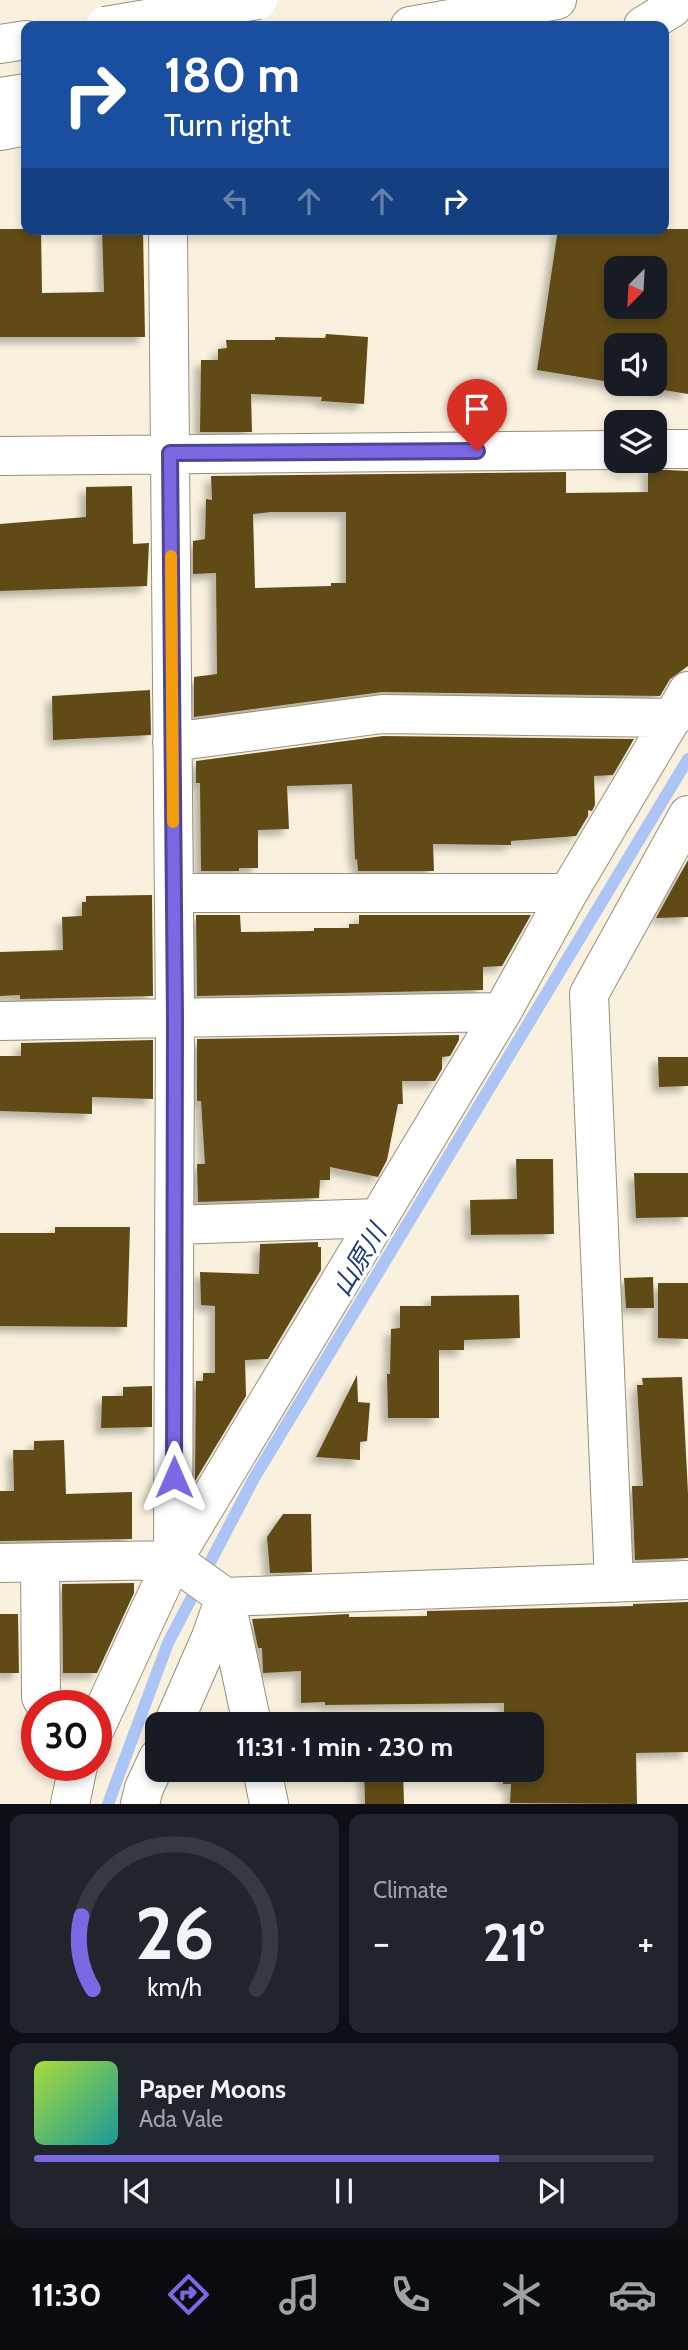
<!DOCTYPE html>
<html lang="en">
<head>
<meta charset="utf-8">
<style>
	body { margin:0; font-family:Cabin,"Noto Sans JP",sans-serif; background:#20242c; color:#f1f3f6; height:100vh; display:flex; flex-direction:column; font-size:26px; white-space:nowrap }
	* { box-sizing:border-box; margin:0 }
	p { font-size:23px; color:#9ea1a6 }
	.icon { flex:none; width:38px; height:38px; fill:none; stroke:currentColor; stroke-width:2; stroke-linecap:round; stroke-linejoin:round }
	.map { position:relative; height:1804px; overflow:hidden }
	.details { display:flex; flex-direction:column; gap:10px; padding:10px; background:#0d0f14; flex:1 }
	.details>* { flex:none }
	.top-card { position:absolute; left:21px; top:21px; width:648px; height:214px; border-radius:14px; box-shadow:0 4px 10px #0003; background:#1a4fa0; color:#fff; overflow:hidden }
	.needle { width:46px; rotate:204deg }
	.fabs { position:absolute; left:604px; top:256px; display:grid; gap:14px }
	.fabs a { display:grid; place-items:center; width:63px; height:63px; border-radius:14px; background:#171b24; box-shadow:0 4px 10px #0003; font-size:35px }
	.speed { position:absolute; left:21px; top:1690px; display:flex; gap:14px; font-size:35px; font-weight:700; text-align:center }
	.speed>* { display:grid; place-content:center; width:91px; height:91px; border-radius:50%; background:#171b24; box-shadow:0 4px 10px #0003; line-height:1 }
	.speed .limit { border:10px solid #d22; background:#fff; color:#111 }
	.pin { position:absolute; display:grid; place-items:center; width:60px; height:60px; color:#fff; margin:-72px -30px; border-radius:50% 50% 50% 0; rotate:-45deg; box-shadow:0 0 7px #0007 }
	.pin .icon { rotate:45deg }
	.me { position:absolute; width:77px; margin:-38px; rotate:0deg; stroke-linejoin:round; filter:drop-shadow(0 0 5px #0008) }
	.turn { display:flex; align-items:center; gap:24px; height:147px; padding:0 28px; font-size:32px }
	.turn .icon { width:91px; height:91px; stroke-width:2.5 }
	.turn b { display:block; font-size:49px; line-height:60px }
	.lanes { display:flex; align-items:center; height:66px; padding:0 28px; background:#0003; justify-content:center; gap:35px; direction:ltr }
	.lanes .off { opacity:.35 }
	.big { font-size:52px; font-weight:700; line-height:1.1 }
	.details .widget { flex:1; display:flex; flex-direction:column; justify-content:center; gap:10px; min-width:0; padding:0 24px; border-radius:14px; background:#20242c }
	.details .dial { align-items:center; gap:0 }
	.dial svg { height:182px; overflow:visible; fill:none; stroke:#363941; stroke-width:7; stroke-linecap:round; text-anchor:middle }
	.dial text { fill:#f1f3f6; stroke:none }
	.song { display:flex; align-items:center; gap:21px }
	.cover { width:84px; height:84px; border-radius:10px; background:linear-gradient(135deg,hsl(80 70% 55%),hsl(180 70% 35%)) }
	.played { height:7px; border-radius:4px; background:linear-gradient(90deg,#7b69e4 75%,#363941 75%) }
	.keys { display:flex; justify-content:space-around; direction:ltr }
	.heat { display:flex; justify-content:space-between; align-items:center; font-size:38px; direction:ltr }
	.details .tiles { flex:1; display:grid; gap:10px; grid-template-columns:1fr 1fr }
	.widget:last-child { grid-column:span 2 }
	.trip { position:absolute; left:145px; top:1712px; width:399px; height:70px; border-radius:14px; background:#171b24; box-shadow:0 4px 10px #0003; font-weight:700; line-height:70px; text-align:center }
	.menu { display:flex; height:112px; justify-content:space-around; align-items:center; background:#090b0e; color:#9ea1a6 }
	.menu .icon { width:49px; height:49px }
	.menu .selected { color:#7b69e4 }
	.menu b { font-size:32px; color:#f1f3f6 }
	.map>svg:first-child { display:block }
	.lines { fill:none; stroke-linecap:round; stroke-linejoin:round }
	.stream { stroke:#acc5f6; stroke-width:12 }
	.building { fill:#604c17; fill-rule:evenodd; filter:url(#shadow) }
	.minor-casing { stroke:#968f7d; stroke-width:40 }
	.highway-casing { stroke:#968f7d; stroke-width:40 }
	.minor { stroke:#fff; stroke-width:38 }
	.highway { stroke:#fff; stroke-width:38 }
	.highway-bridge-casing { stroke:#968f7d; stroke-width:40; stroke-linecap:butt }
	.highway-bridge { stroke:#fff; stroke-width:38 }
	.route-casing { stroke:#504494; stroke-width:18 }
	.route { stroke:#7b69e4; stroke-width:12 }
	.slow { stroke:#f59e0b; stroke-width:12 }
	.labels { text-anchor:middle; stroke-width:7; stroke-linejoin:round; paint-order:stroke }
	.water-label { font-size:26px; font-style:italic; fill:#203b74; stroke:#fff }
</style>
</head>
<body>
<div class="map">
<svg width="688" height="1804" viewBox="0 0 688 1804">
	<defs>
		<filter id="shadow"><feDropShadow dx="-6" dy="6" stdDeviation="3.5" flood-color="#0004"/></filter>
	</defs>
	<rect width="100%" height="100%" fill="#f9f1de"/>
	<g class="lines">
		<path class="stream" d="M108 1804 168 1643 253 1480 688 759"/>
	</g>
	<path class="building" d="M0 229H41L42 293 104 292 102 229H143L145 337H0Z
		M558 229H688V394L620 383H654V345H616V383L537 370ZM616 268H654V306H616Z
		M326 334 368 337 364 404 321 401 322 397 251 394 252 432H200L201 360H218V349L227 348 226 340H275V337L325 338Z
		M648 469 688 471V666L670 679 660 696 382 692 194 717V677L217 674 216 573 193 574V541L205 539 206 499 212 500 211 476 566 472V493L648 492ZM271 512H346V583H331V586L255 588 253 514Z
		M132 486 133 544 149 543 147 586 0 591V524L86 517V487Z
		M150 690 151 735 53 740 52 696Z
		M383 736 634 739 613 775 594 776 595 805 592 811 588 810V816L576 836 511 841V845L433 844 434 871H358L357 859 355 860 352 784 287 786 289 829 258 830V868H239V871H201L200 783H196V761Z
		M688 860V917L656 918Z
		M152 895 153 996 20 999V995L0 996V952L63 950 62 917 82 916V902H86V896Z
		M196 915H240L241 932 314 931V928H349V924H359V915H531L502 966 483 967V990L197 996Z
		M459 1035V1040L450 1056 442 1057V1069L435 1081H402L403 1104H398L387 1160 378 1177 330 1167V1180H320L319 1198 198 1202 197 1164H205L201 1101H197V1039Z
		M153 1040V1099L92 1097V1114L0 1111V1056H21V1043Z
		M658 1057H688V1086L659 1087Z
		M516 1159H553L554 1234 471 1235 470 1200 517 1199Z
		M634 1173H688V1217L636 1218Z
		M55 1227H130L127 1327 0 1326V1233H55Z
		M318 1242V1247H321V1270L268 1359 245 1360 246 1396 195 1481 196 1381H203V1373H215V1306L201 1305 200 1272 259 1274 260 1244Z
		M653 1277 654 1308H626L624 1278Z
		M658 1283H688V1339L658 1338Z
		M519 1295 520 1338 464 1340V1350H439V1418H388L387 1374H390L391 1329 400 1328V1306H431V1296Z
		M357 1375 358 1402 370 1403 367 1441 360 1442V1460L316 1457Z
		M682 1377 688 1493V1558L635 1560 632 1486H643L637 1385H643L642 1378Z
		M152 1386V1427L101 1428 102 1396H123V1387Z
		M64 1440 66 1494 132 1492V1539L0 1541V1491H14L13 1450H34V1441Z
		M283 1514H311L312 1572 270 1573 267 1537Z
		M134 1583V1593L97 1673H63L62 1584Z
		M688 1602V1752L636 1753 637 1804 510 1803 511 1784H503V1769H532V1724H504V1703L325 1705V1702L301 1703V1671L263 1673 262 1648H258L252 1619 349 1614V1617L427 1616V1611L633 1606V1604Z
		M0 1614H18L19 1673H0Z
		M364 1769H403L404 1804H365Z"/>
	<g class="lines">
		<g class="minor-casing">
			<path id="minor" d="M643 26 672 8 678 0
				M0 131 26 126
				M168 229 175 1019 173 1560
				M654 449H688
				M0 456 616 450
				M172 742 382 714 673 718
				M174 893H568
				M0 1021 502 1012
				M174 1225 378 1218
				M0 1563 173 1560 225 1597 688 1580
				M40 1563 41 1697 46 1706
				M614 1583 589 994 688 815
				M225 1597 252 1724
				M173 1724 211 1637 225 1597
				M96 1727 173 1560 502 1012 568 893 688 691
				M262 1769 269 1804
				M70 1804 78 1766
				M140 1804 144 1788 158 1758"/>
		</g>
		<g class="highway-casing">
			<path id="highway" d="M410 26 557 0
				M0 44 26 40
				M0 97 26 93"/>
		</g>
		<use href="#minor" class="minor"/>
		<use href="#highway" class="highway"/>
		<g class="highway-bridge-casing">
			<path id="highway-bridge" d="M105 26 258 0"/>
		</g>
		<use href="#highway-bridge" class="highway-bridge"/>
	</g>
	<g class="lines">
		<g class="route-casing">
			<path id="route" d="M174 1477 175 1019 170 453 477 451"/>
		</g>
		<use href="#route" class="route"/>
		<path class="slow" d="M171 556 173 822"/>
	</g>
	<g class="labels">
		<g class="water-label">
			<text transform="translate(359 1260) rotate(-59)" y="9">山原川</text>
		</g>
	</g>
</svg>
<div class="fabs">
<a><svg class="needle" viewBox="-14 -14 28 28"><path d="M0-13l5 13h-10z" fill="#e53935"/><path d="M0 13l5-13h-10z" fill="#9ea1a6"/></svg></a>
<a><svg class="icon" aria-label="sound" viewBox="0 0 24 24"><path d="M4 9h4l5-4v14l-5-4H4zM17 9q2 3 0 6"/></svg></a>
<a><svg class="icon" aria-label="layers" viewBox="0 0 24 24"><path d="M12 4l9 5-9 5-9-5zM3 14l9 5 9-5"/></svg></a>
</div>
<div class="speed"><div class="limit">30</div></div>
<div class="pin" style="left:477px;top:451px;background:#d93025"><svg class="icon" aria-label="arrive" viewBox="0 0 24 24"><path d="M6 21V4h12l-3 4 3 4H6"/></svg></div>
<svg class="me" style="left:174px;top:1477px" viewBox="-20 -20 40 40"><path d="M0-17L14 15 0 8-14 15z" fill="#7b69e4" stroke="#fff" stroke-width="4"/></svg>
<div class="trip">11:31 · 1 min · 230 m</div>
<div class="top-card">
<div class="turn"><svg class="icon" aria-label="right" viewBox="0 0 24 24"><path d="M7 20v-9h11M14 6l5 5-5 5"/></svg><div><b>180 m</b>Turn right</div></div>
<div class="lanes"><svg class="icon off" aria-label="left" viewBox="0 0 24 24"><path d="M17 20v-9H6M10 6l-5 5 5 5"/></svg><svg class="icon off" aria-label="ahead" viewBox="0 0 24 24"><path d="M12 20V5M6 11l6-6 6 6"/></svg><svg class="icon off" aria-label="ahead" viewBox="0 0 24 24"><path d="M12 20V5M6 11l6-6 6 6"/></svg><svg class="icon" aria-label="right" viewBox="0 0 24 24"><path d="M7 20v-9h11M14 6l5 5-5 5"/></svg></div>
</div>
</div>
<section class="details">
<div class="tiles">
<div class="widget dial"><svg viewBox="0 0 100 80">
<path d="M14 69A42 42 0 1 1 86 69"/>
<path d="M14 69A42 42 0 0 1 9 37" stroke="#7b69e4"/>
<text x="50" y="56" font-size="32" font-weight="700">26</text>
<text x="50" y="72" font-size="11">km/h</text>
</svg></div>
<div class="widget"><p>Climate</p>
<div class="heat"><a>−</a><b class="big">21°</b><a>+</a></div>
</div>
<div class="widget">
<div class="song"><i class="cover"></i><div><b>Paper Moons</b><p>Ada Vale</p></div></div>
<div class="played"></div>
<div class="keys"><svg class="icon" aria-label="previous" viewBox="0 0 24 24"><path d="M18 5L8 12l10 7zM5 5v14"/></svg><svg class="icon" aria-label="pause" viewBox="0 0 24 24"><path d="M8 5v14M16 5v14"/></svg><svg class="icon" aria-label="next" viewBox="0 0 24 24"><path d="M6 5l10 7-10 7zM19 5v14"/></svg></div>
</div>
</div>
</section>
<nav class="menu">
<b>11:30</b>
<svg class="icon selected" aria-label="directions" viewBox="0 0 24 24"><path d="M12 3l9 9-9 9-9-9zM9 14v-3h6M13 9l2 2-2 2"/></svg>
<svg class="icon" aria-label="music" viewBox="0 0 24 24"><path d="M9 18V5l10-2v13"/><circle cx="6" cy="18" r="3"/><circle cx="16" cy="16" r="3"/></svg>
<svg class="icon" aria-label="phone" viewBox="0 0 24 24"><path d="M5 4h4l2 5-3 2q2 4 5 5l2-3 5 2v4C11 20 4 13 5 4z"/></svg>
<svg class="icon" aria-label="climate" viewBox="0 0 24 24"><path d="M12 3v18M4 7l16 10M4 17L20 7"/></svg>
<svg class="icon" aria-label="car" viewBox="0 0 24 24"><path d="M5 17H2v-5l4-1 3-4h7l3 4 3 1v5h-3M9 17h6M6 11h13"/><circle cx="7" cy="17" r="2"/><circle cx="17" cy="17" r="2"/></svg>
</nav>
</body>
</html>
